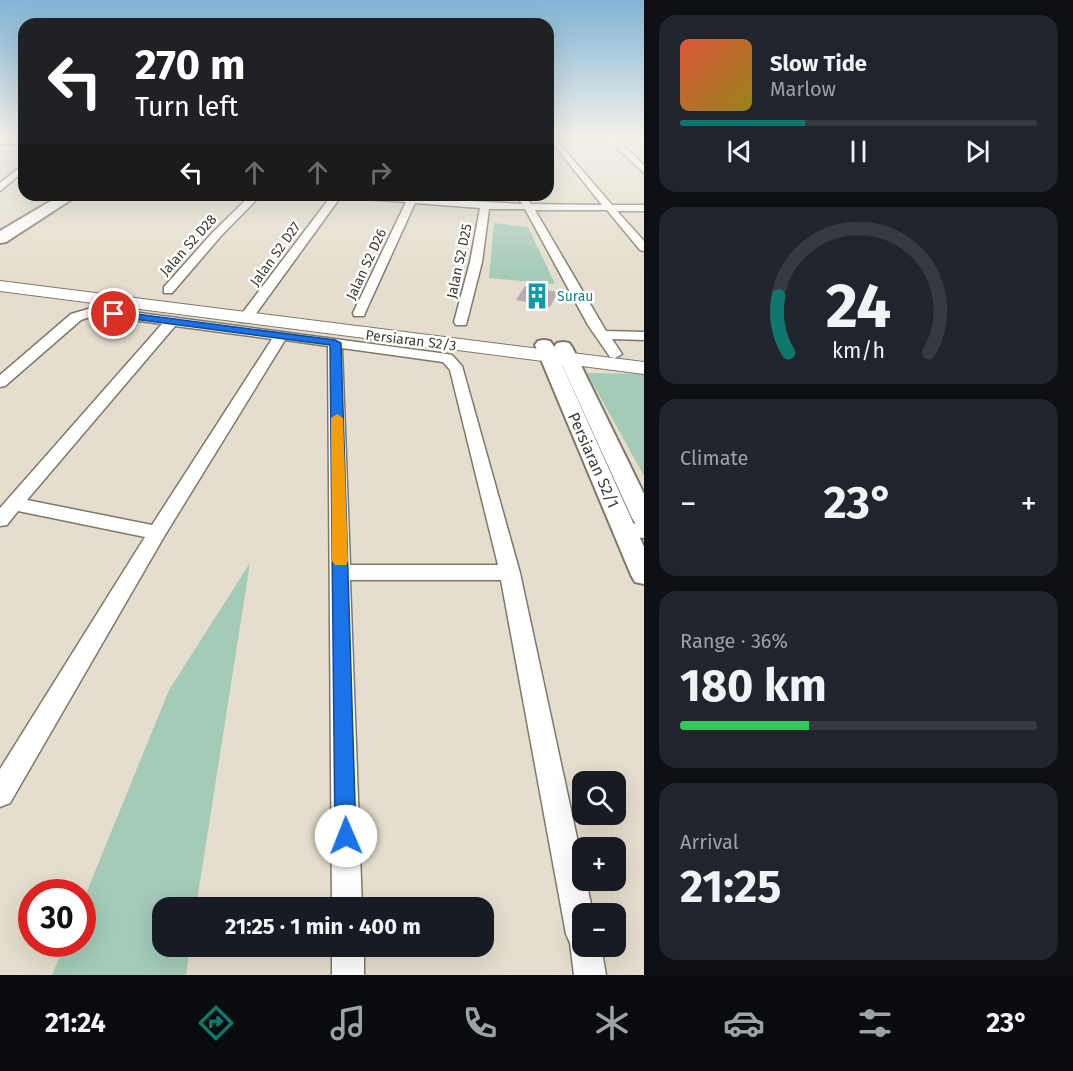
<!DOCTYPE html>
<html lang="en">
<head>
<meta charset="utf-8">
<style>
	body { margin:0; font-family:"Fira Sans",sans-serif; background:#20242c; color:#f1f3f6; height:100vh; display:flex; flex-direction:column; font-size:22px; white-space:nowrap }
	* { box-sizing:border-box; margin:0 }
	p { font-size:20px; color:#9ea1a6 }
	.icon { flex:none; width:33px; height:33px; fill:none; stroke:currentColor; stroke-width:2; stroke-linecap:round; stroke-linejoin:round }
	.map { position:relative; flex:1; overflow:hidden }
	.details { display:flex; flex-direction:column; gap:15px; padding:15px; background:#0d0f14; width:429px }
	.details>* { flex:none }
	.guide { position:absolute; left:18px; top:18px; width:536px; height:183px; border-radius:18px; box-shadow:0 6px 24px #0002; background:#202124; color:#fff; overflow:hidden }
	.tools { position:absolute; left:572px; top:771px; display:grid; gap:12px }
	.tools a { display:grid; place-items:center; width:54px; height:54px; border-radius:12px; background:#171b24; box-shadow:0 6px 24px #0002; font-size:30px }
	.speed { position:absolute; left:18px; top:879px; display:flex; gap:12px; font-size:30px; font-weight:700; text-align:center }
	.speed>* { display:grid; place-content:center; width:78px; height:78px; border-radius:50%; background:#171b24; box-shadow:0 6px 24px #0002; line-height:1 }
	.speed .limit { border:9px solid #d22; background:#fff; color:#111 }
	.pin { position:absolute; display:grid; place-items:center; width:51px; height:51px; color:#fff; margin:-26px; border:3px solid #fff; border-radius:50%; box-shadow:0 2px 6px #0007 }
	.me { position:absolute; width:66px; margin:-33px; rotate:359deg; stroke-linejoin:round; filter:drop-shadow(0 0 4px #0008) }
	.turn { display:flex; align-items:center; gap:21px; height:126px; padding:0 18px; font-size:27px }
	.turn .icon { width:78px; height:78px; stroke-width:2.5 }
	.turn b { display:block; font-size:42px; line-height:51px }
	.lanes { display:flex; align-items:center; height:57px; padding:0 18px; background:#0003; justify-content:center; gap:30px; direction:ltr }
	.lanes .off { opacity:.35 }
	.big { font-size:45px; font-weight:700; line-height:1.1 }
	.details .card { flex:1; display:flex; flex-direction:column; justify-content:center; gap:9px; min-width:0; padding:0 21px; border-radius:18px; background:#20242c }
	.details .dial { align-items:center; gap:0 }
	.dial svg { height:156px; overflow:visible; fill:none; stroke:#363941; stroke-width:7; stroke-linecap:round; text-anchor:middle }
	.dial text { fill:#f1f3f6; stroke:none }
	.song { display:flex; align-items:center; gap:18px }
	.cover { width:72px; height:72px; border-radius:9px; background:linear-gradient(135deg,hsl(10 70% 55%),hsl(50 70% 35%)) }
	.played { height:6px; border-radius:3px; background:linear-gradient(90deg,#0f766e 35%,#363941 35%) }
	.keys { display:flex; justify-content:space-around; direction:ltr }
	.heat { display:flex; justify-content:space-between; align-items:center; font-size:33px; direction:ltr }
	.charge { height:9px; border-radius:4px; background:linear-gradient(90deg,#34c759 36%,#363941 0) }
	.trip { position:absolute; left:152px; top:897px; width:342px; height:60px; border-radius:18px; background:#171b24; box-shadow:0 6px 24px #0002; font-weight:700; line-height:60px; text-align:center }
	.tab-bar { display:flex; height:96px; justify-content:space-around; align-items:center; background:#090b0e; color:#9ea1a6 }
	.tab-bar .icon { width:42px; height:42px }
	.tab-bar .current { color:#0f766e }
	.tab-bar b { font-size:27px; color:#f1f3f6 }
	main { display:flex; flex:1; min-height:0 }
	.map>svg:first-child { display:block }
	.green { fill:#a4cab8 }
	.building { fill:#beabb1 }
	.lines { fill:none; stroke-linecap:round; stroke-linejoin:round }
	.minor-casing { stroke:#7f7869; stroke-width:3 }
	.tertiary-casing { stroke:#7f7869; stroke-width:4 }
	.secondary-casing { stroke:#7f7869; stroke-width:2 }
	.primary-casing { stroke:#7f7869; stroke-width:4 }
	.minor { fill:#fff; fill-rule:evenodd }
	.tertiary { fill:#fff; fill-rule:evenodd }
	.secondary { fill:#fff; fill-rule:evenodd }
	.primary { fill:#fff; fill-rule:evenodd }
	.route { fill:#1a73e8; stroke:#114b97; stroke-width:1.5 }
	.slow { fill:#f59e0b }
	.labels { text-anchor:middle; stroke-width:5; stroke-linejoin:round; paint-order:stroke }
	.far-street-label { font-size:14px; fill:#3c3a33; stroke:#fff }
	.far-culture-label { font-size:14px; fill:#0d838f; stroke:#fff; text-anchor:start }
	.street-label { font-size:16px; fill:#3c3a33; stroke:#fff }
</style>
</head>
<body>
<main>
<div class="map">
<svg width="644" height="975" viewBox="0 0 644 975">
	<rect width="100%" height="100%" fill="#e5dece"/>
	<path class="green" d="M494 223 528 227 555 284 489 278Z
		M587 373 644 374V476Z
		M250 563 196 907 162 908V946L190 947 186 975H52L65 944H82L83 901 169 690Z"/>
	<path class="building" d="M525 286 558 292 550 307 516 300Z"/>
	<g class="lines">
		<g class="minor-casing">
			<path id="minor" d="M548 137H614L644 165V173L608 140H556L612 205H644V211H617L644 241V251L640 250 607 210H535L606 331 644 332V340L612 339 622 354 615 358 610 357 588 325 525 209H489L482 262 466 325H456L454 322 470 262 480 208 415 203 365 313 364 316H354L353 313 406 202 350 198 345 195 408 197 419 195 417 198 522 204 519 199 524 196 531 204 602 205Z
				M0 140H24V144H0Z
				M24 164V171L0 191V183Z
				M251 195H261L221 236 172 293H164V287L213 232Z
				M332 195H342L250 322H240L239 319 240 316Z
				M95 307 447 354 452 355 462 366 520 573 582 861V880H586L593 914H582V946H601L606 975H574L570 943 566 934 501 580H350L362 908H332L328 346 285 340 165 535 10 803 0 807V769L145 537 18 511 7 525 0 526V508L162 324 96 315 81 320 5 386 0 387V375L71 314ZM175 326 272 339 152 525 27 500ZM342 348 443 362 450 370 498 565H350Z
				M624 523 644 524V538L617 535 614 530 617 525Z
				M332 946H364V975H332Z"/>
		</g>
		<g class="tertiary-casing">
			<path id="tertiary" d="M0 137H24V141H0Z
				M544 340 550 341 553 345 644 547V584L635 582 631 575 535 345 538 341Z
				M563 342 569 343 572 347 644 494V526L636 524 632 518 554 347 557 343Z"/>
		</g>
		<g class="secondary-casing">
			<path id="secondary" d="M644 137V141L639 138V137Z
				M0 281 644 362V374L0 291Z"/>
		</g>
		<g class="primary-casing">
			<path id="primary" d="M61 195H78L6 242 0 243V231Z"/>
		</g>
		<use href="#minor" class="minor"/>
		<use href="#tertiary" class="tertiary"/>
		<use href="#secondary" class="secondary"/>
		<use href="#primary" class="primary"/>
	</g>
	<linearGradient id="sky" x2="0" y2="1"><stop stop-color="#80b4d4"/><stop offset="0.5" stop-color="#f3f0e9"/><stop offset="1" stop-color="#f3f0e9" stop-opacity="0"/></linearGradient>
	<rect width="644" height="274" fill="url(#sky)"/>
	<path class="route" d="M114 311 335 340 341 343 356 836 353 843 346 846 338 843 335 836 330 345 111 316 109 314Z"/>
	<path class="slow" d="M337 414 343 418 348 561 346 565H335L332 561 331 418Z"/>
	<defs>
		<g id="building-bare" transform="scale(2.07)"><path d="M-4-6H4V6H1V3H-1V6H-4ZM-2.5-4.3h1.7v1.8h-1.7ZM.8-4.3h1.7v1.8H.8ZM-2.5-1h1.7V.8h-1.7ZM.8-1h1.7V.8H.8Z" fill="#0f9aa8" stroke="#fff" stroke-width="2.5" paint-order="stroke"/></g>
	</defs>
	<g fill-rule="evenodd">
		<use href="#building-bare" x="537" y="296"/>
	</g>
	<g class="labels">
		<g class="far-street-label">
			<text transform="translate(188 245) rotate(-48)" y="5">Jalan S2 D28</text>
			<text transform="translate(275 254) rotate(-54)" y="5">Jalan S2 D27</text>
			<text transform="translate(459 261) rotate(-78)" y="5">Jalan S2 D25</text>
			<text transform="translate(366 264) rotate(-65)" y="5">Jalan S2 D26</text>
			<text transform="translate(411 340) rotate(7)" y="5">Persiaran S2/3</text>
		</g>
		<g class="far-culture-label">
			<text x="557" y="301">Surau</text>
		</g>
		<g class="street-label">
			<text transform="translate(594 460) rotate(66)" y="6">Persiaran S2/1</text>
		</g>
	</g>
</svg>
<div class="tools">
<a><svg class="icon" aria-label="search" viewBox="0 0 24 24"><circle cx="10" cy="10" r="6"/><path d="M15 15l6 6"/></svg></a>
<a>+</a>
<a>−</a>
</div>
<div class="speed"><div class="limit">30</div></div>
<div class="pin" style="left:114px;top:314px;background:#d93025"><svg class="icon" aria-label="arrive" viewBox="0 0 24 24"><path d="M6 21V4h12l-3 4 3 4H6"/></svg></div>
<svg class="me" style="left:346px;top:836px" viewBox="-20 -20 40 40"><circle r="19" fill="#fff"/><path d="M0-13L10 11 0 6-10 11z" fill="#1a73e8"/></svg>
<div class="trip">21:25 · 1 min · 400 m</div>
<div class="guide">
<div class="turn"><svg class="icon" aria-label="left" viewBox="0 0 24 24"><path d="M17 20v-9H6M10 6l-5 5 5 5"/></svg><div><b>270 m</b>Turn left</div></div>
<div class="lanes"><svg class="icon" aria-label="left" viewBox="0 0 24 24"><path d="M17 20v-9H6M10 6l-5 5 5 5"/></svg><svg class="icon off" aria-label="ahead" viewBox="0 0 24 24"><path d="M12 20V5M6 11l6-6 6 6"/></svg><svg class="icon off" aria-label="ahead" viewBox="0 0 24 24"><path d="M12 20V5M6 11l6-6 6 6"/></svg><svg class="icon off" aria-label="right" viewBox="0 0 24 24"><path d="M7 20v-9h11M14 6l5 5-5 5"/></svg></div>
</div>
</div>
<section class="details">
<div class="card">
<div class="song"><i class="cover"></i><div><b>Slow Tide</b><p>Marlow</p></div></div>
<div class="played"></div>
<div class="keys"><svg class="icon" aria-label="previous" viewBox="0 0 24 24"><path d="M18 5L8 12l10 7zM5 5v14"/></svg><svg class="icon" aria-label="pause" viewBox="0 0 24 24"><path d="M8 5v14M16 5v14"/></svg><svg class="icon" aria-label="next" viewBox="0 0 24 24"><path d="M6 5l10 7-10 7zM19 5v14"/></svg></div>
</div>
<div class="card dial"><svg viewBox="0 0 100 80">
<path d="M14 69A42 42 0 1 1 86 69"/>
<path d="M14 69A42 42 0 0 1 9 40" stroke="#0f766e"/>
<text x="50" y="56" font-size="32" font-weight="700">24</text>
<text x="50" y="72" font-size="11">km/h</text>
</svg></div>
<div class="card"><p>Climate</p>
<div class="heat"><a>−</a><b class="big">23°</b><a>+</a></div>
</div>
<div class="card"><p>Range · 36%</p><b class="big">180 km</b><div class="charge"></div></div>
<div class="card"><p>Arrival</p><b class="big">21:25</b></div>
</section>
</main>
<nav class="tab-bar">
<b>21:24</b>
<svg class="icon current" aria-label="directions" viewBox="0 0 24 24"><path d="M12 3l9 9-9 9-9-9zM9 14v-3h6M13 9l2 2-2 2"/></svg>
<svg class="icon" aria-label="music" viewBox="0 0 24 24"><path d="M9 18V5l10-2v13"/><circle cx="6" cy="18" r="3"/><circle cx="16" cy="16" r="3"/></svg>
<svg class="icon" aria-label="phone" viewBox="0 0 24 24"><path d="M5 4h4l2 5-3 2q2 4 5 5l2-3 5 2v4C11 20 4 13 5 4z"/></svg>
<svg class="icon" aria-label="climate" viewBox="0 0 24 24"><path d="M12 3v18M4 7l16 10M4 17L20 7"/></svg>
<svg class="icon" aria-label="car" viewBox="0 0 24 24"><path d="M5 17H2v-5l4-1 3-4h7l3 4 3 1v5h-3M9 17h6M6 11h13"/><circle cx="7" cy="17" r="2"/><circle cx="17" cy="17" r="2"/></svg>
<svg class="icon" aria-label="filters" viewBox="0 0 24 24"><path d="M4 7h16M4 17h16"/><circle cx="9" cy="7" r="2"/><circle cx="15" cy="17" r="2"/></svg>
<b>23°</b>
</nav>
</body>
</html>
